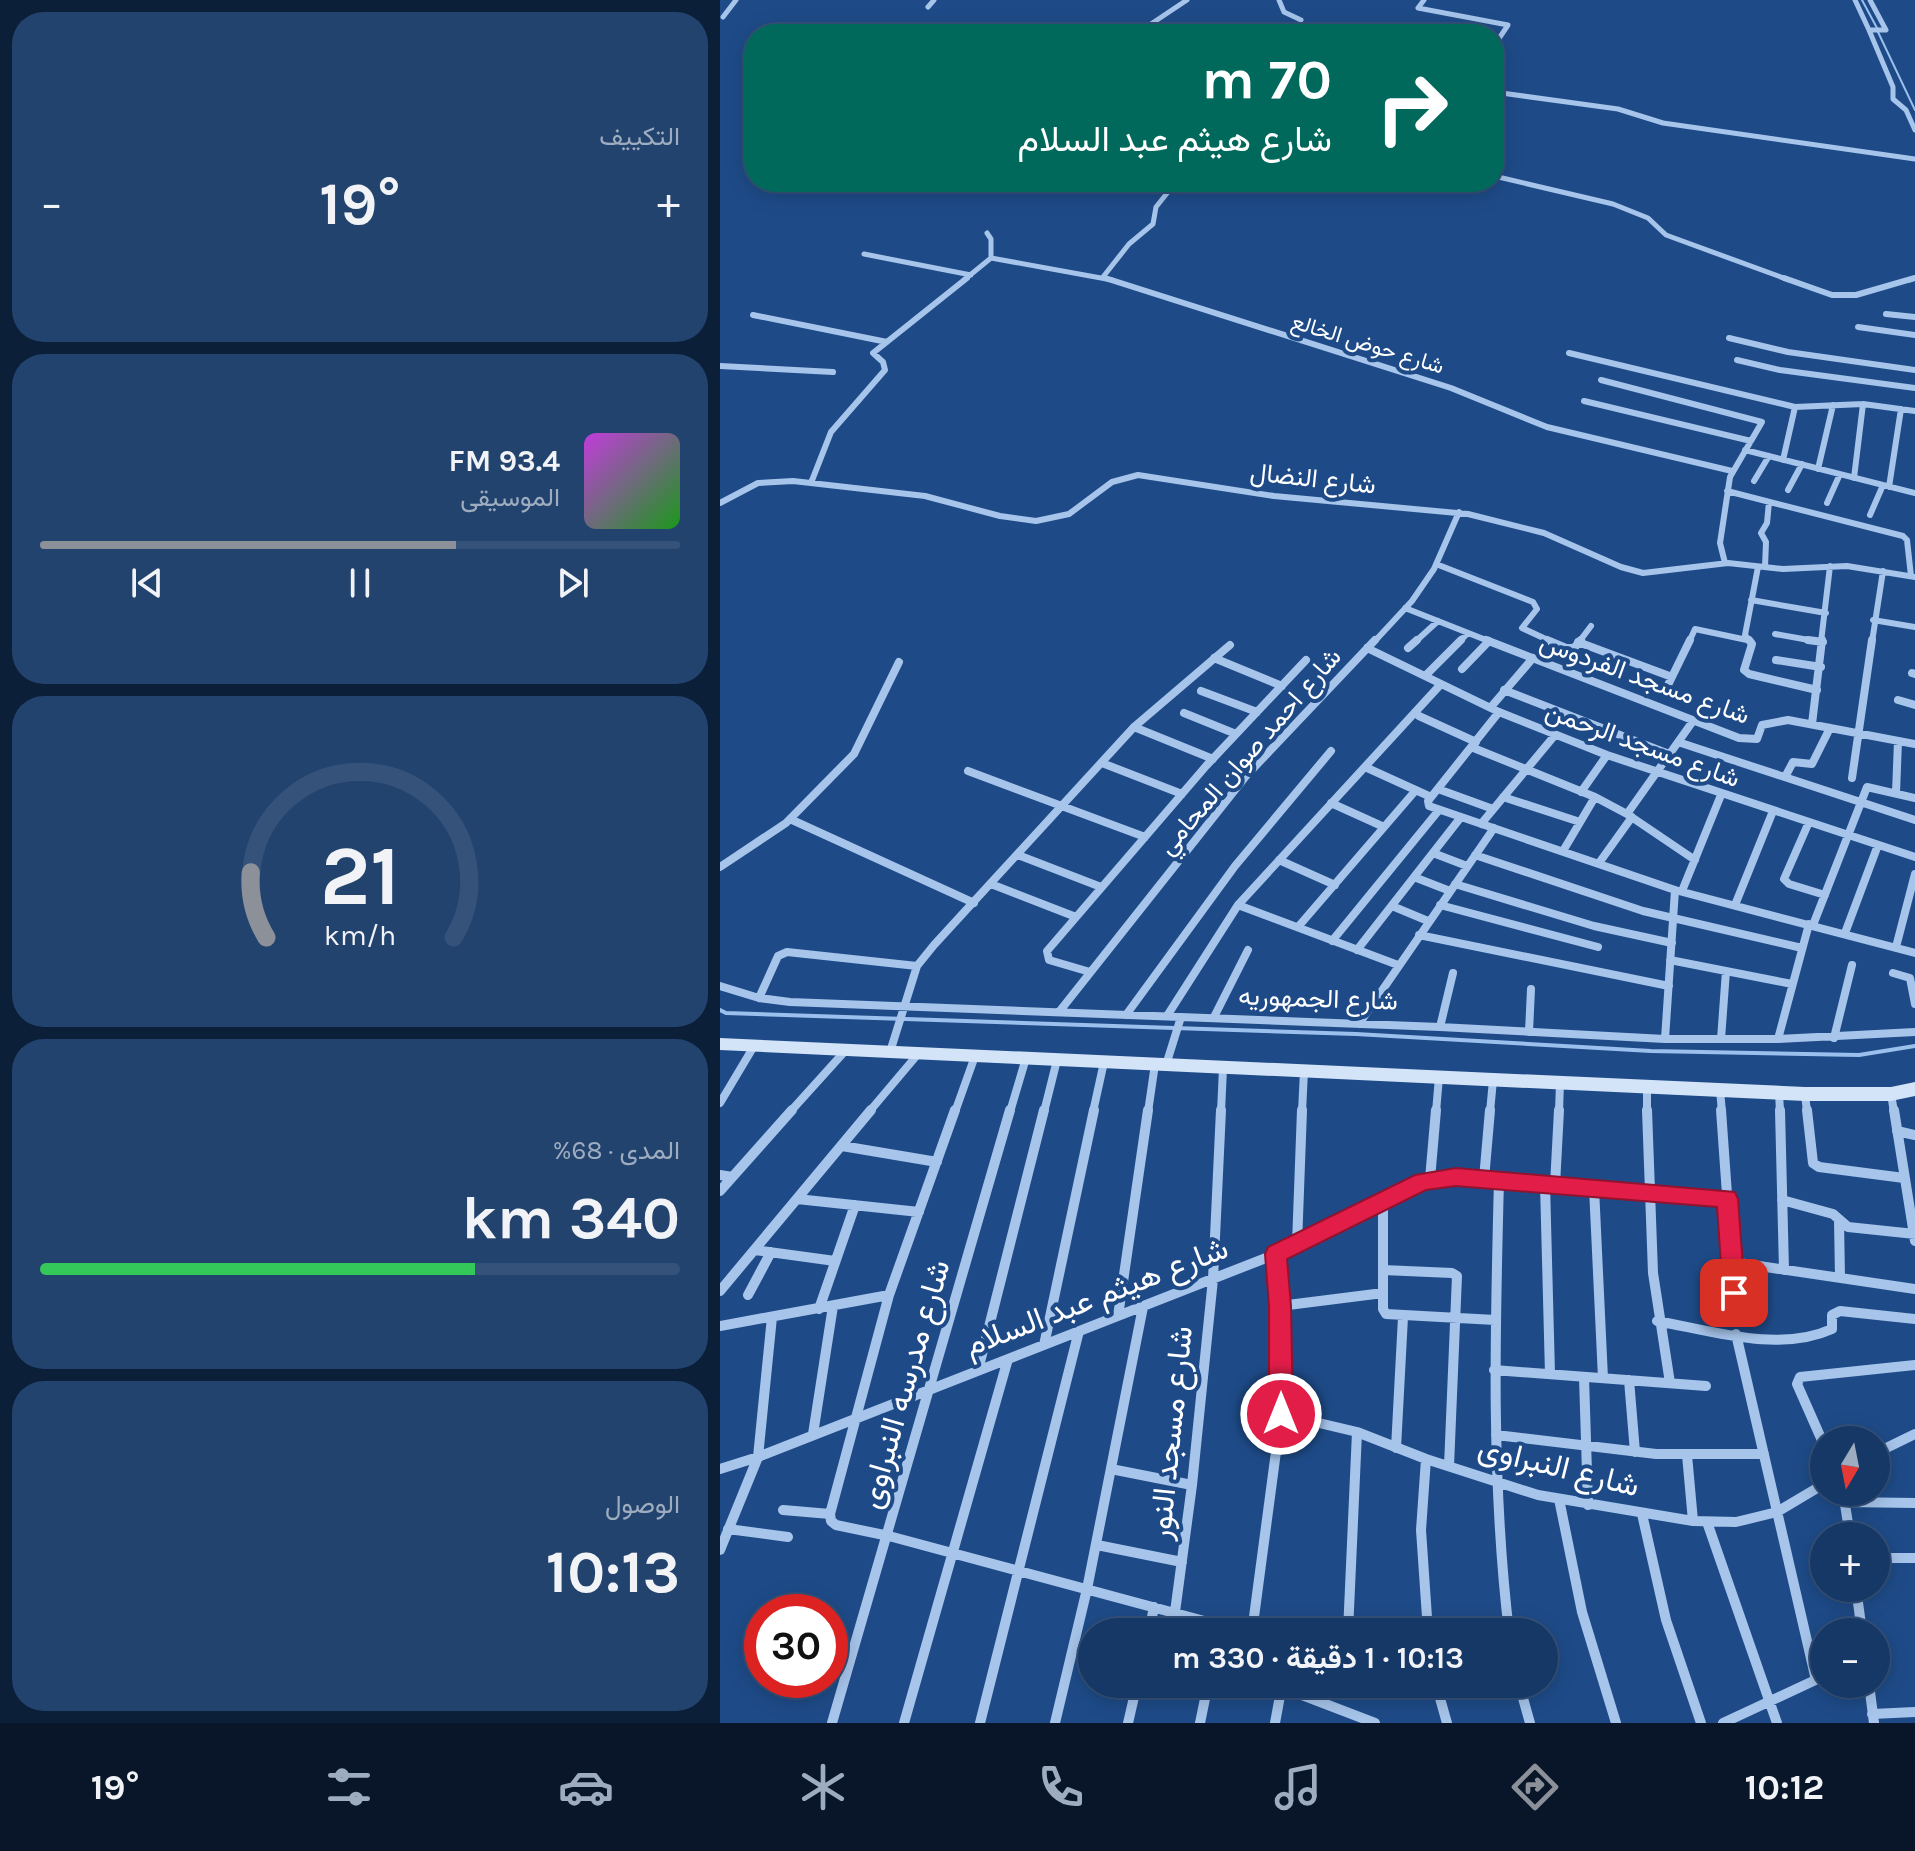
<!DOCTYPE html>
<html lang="ar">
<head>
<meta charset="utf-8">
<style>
	body { margin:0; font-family:Karla,Vazirmatn,sans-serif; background:#23436f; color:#f1f3f6; direction:rtl; height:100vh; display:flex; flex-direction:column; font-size:30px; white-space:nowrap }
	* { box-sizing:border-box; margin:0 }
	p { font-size:26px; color:#9eacbf }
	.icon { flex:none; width:44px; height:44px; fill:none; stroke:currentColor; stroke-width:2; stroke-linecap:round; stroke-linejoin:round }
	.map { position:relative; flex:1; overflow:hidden; direction:ltr }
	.side { display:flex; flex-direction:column; gap:12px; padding:12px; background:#0c1f38; width:720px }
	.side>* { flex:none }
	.banner { position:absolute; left:24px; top:24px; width:760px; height:168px; border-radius:32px; box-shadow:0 4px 20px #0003,0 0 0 2px #35527a; direction:rtl; background:#00695c; color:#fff; overflow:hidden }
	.needle { width:52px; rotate:190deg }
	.controls { position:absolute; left:1090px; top:1426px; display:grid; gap:16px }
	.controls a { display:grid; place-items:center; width:80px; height:80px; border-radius:50%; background:#163866; box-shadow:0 4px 20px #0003,0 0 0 2px #35527a; font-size:40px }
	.speed { position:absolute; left:24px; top:1594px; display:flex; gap:16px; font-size:40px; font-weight:700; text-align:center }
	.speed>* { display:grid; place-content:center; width:104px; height:104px; border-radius:50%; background:#163866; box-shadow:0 4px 20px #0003,0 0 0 2px #35527a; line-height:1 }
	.speed .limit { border:12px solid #d22; background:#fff; color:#111 }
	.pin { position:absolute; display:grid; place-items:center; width:68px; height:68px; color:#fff; margin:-34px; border-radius:16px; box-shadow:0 4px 12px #0006 }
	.me { position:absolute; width:88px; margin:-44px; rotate:0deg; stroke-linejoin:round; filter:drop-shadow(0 0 6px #0008) }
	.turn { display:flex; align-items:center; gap:28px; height:168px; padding:0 40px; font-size:36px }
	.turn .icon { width:104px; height:104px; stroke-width:2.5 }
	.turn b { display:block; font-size:56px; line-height:68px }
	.big { font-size:60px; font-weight:700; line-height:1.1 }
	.side .tile { flex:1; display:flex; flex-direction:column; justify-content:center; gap:12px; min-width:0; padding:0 28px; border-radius:32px; background:#23436f }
	.side .dial { align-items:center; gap:0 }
	.dial svg { height:208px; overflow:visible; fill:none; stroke:#35527a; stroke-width:7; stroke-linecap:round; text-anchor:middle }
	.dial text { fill:#f1f3f6; stroke:none }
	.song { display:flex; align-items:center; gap:24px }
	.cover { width:96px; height:96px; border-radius:12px; background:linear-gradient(135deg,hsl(290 70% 55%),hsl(120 70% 35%)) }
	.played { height:8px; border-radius:4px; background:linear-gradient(90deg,#8c9099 65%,#35527a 65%) }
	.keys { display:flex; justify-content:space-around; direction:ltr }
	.heat { display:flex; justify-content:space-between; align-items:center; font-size:44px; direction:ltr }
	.charge { height:12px; border-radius:6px; background:linear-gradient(90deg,#34c759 68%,#35527a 0) }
	.trip { position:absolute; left:358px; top:1618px; width:480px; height:80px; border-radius:40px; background:#163866; box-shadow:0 4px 20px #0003,0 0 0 2px #35527a; font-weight:700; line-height:80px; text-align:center; direction:rtl }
	.menu { display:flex; height:128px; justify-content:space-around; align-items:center; background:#091629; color:#9eacbf }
	.menu .icon { width:56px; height:56px }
	.menu .current { color:#8c9099 }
	.menu b { font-size:36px; color:#f1f3f6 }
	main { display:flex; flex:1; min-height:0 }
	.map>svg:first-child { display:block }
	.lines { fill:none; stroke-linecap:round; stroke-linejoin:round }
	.stream-far1 { stroke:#9bc0ed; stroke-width:2 }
	.stream { stroke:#9bc0ed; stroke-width:4 }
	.street-far3 { stroke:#a7c5eb; stroke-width:5 }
	.street-far2 { stroke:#a7c5eb; stroke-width:6 }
	.street-far1 { stroke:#a7c5eb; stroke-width:8 }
	.street { stroke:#a7c5eb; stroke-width:10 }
	.secondary { fill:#d3e3f8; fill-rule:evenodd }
	.route { fill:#e11d48; stroke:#92132f; stroke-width:2 }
	.labels { text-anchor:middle; stroke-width:8; stroke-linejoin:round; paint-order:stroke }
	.far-street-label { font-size:22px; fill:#fff; stroke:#1e4b88 }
	.street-label { font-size:26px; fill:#fff; stroke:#1e4b88 }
	.near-street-label { font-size:32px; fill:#fff; stroke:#1e4b88 }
</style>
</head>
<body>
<main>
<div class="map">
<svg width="1195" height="1723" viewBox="0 0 1195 1723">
	<rect width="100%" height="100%" fill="#1e4b88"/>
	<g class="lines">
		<path class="stream-far1" d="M1142 0 1157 28
			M1158 32 1195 110"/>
		<path class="stream" d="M0 1010 6 1013 636 1034 931 1051 1139 1055 1195 1046"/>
		<path class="street-far3" d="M559 0 564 12 581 20
			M704 0 698 8 788 25 774 46
			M1135 0 1149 30
			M1150 0 1166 30H1149L1173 87V99L1186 110 1195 130
			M208 7 214 0
			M3 17 16 0
			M416 34 467 0
			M774 92 898 109 943 123 1195 159
			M774 176 893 204 928 218 946 235 1069 280
			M144 254 251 275
			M271 258 392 280
			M383 277 409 244 433 224 436 207 456 182
			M244 280 271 258V239L267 233
			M1190 280 1195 278"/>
		<path class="street-far2" d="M385 278 731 388 827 427 1012 471
			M1064 278 1112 295H1136L1195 278
			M1166 314 1195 317
			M33 315 167 342
			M1138 327 1195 335
			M1009 338 1068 352 1195 370
			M849 353 1075 407 1143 404 1195 411
			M1017 360 1060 370 1195 388
			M0 366 113 372
			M881 380 1042 422 1010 477 1000 543 1005 563
			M864 401 1031 441
			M1025 450 1195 493
			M1063 460 1075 407
			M1098 469 1113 405
			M1134 478 1143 404
			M1034 481 1049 456
			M91 483 111 432 165 370 163 362 153 353 247 278
			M1169 487 1181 409
			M1068 490 1082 464
			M1007 491 1183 536 1187 540 1191 576
			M0 503 38 483 73 481 205 496 280 516 316 521 349 514 392 482 418 475 554 496 748 514 824 533 901 567 923 573 1008 563 1063 569 1127 566 1195 577
			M1107 503 1120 474
			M1150 515 1163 485
			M716 564 813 602 817 609 802 628 832 642
			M1045 567 1046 542 1041 533 1047 523 1049 502
			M1031 600 1106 613
			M685 608 771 642
			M1153 620 1195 627
			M1055 634 1100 642
			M654 642 692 601 714 569 739 512
			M695 642 718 621
			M739 642 748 633
			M859 642 871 626
			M969 642 975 629 1027 640
			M1030 642 1025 635 1038 567
			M1101 642 1110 566
			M1152 642 1163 571"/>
		<path class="street-far1" d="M766 640 1019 738 1037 739 1042 725 1068 720 1195 744
			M827 640 846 648H854L861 640
			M1029 640 1032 644 1024 670 1029 674 1097 690
			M1088 640 1103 642
			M858 642 952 677
			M647 648 779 712 887 755 1195 857
			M688 648 697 640
			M494 658 562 686
			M1056 660 1101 667
			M742 669 769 641
			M1192 673 1195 674
			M705 676 741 640
			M948 685 970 640
			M784 690 949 754
			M481 691 537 712
			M1178 700 1195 705
			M771 707 813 658
			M779 712 708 801 709 806 955 890 1195 953
			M464 713 516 734
			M699 716 756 742
			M1092 724 1102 640
			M414 727 493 759
			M958 742 1195 820
			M751 747 875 797 907 814 975 860
			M382 763 462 794
			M645 767 711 797
			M248 771 425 837
			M1065 777 1073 762 1092 764 1110 728
			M1132 778 1152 640
			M718 789 773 809
			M861 792 887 755
			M1176 793 1178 741
			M783 797 860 822
			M611 803 664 827
			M907 814 973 721
			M70 819 254 903
			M1089 822 1064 879 1069 884 1105 895
			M761 824 835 735
			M843 851 875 797
			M713 853 747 866
			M298 855 381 887
			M755 855 923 911 1082 948
			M559 860 615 885
			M879 863 912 817
			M0 867 66 823 134 754 179 662
			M694 877 730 891
			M271 884 356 917
			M735 884 874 926 952 943
			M962 891 1001 795
			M518 905 678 965
			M720 905 878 947
			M1015 905 1053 811
			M672 906 708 921
			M1093 925 1147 787 1195 798
			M578 927 696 790
			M1125 933 1158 845
			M699 935 949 986
			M612 941 719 810
			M1176 947 1195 874
			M637 950 741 817
			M950 960 1072 984
			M370 972 329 960 327 951 486 766 586 660
			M1173 973 1190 978 1195 1004
			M0 986 39 998 70 1002 720 1027 945 1039H1058L1195 1032
			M39 998 58 956 67 952 197 966
			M339 1012 526 776 655 640
			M406 1015 515 866 611 751
			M447 1016 518 905 721 684
			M494 1017 528 950
			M639 1024 774 828
			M720 1027 733 973
			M809 1032 811 989
			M1114 1038 1132 965
			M945 1039 955 890
			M1001 1039 1006 971
			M1058 1039 1089 924
			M170 1052 197 966 214 945 414 727 510 645
			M446 1065 461 1017
			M927 1087V1112
			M1000 1090 1002 1112
			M1059 1092 1060 1112
			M1085 1094 1087 1112
			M1171 1094 1174 1112
			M0 1103 34 1046
			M70 1112 126 1050
			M149 1112 198 1054
			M235 1112 255 1056
			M290 1112 306 1058
			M324 1112 337 1060
			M373 1112 384 1062
			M428 1112 435 1064
			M501 1112 503 1068
			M582 1112 584 1071
			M716 1112 719 1077
			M770 1112 773 1080
			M839 1112 840 1083"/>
		<path class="street" d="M927 1110 933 1273 950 1383
			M1001 1110 1014 1293
			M1060 1110 1064 1270
			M1087 1110 1093 1163 1099 1167 1184 1178
			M1174 1110 1195 1241
			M1177 1131 1195 1135
			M122 1146 217 1162
			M0 1175 12 1177
			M710 1179 716 1110
			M764 1179 770 1110
			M779 1180C775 1331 771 1481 789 1632
			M825 1184 830 1374
			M835 1185 839 1110
			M874 1188 883 1378
			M0 1191 72 1110
			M77 1199 199 1212
			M1062 1200 1113 1214 1128 1227 1195 1234
			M663 1202V1309L666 1314 775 1320
			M1119 1220 1120 1278
			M577 1244 582 1110
			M35 1250 115 1261
			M1012 1262 1195 1289
			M663 1270 732 1273 737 1276 729 1466
			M0 1291 151 1110
			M28 1295 51 1252
			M560 1306 663 1293
			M99 1309 135 1205
			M398 1316 428 1110
			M937 1321C992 1331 1059 1353 1112 1329V1315L1120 1311 1195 1319
			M0 1326 169 1295
			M1016 1334 1096 1680
			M324 1345 374 1110
			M258 1370 324 1110
			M774 1370 986 1386
			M864 1377 868 1505
			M909 1380 915 1452
			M561 1414 637 1432 706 1459 818 1495 973 1521 1016 1522 1057 1512 1104 1484
			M93 1434 113 1306
			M776 1435 936 1454H1044
			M1104 1445 1077 1384 1080 1377 1195 1365
			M676 1448 683 1317
			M1156 1453 1195 1434
			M967 1455 973 1521
			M706 1459 701 1530 708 1632
			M0 1469 38 1457 556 1254 703 1181 736 1177 1007 1199
			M391 1469 472 1485
			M1123 1492 1130 1536
			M839 1499 862 1612 896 1723
			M1126 1502 1195 1503
			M63 1510 110 1514
			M110 1514 169 1295 235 1110
			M110 1514 111 1521 116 1525 169 1536 525 1632
			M922 1514 946 1620 981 1723
			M987 1522 1057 1723
			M8 1529 68 1537
			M377 1545 462 1562
			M0 1550 38 1457 52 1317
			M1156 1558H1195
			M1136 1588 1142 1632
			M455 1612 472 1485 493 1279 501 1110
			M429 1632 434 1607
			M532 1632 561 1414 556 1254
			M628 1632 637 1432
			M716 1684 727 1723
			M799 1684 810 1723
			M1149 1684 1154 1723
			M561 1687 655 1723
			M1152 1714 1195 1712
			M112 1723 290 1110
			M184 1723 288 1359
			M260 1723 359 1331
			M335 1723 367 1589 423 1307
			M408 1723 417 1684
			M480 1723 488 1684
			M555 1723 562 1685
			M1003 1723 1104 1676"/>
		<path class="secondary" d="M0 1038 1085 1087H1171L1195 1082V1096L1171 1101H1085L0 1050Z"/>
	</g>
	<path class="route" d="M736 1168 1015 1192 1018 1199 1025 1293 1022 1301 1014 1304 1006 1301 1003 1293 997 1207 736 1186 706 1190 567 1259 571 1306 573 1414 569 1422 561 1426 552 1422 549 1414V1306L545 1254 548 1247 695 1175Z"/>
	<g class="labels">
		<g class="far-street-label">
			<text transform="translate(648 343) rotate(17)" y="8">شارع حوض الخالع</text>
		</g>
		<g class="street-label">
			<text transform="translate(593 478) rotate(6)" y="9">شارع النضال</text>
			<text transform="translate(925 678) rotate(20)" y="9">شارع مسجد الفردوس</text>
			<text transform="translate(923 744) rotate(20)" y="9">شارع مسجد الرحمن</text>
			<text transform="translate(529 751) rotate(-49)" y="9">شارع احمد صوان المحامي</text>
			<text transform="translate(598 998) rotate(2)" y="9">شارع الجمهوريه</text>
		</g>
		<g class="near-street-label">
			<text transform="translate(376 1296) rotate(-21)" y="11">شارع هيثم عبد السلام</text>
			<text transform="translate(184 1384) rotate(-74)" y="11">شارع مدرسه النبراوى</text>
			<text transform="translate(450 1433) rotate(-84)" y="11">شارع مسجد النور</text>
			<text transform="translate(839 1466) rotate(14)" y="11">شارع النبراوى</text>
		</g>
	</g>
</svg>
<div class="controls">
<a><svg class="needle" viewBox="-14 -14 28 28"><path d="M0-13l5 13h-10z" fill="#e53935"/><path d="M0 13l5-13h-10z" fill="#9eacbf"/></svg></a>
<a>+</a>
<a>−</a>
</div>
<div class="speed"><div class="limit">30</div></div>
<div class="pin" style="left:1014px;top:1293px;background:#d93025"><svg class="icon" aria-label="arrive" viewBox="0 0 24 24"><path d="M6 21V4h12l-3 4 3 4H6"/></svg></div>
<svg class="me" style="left:561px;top:1414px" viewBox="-20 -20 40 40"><circle r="17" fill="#e11d48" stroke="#fff" stroke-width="3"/><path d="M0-11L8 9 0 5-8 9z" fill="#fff"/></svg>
<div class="trip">10:13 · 1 دقيقة · 330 m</div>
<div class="banner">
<div class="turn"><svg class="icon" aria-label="right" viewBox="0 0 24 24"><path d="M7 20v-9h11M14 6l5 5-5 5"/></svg><div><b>70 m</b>شارع هيثم عبد السلام</div></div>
</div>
</div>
<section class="side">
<div class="tile"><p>التكييف</p>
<div class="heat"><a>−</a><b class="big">19°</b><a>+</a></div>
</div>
<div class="tile">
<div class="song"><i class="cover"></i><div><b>93.4 FM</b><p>الموسيقى</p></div></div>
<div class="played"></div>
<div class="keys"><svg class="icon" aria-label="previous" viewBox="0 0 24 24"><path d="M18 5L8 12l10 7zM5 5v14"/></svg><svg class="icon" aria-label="pause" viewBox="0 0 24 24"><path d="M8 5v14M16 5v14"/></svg><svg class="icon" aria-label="next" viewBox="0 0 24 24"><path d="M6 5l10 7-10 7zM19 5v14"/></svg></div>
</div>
<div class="tile dial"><svg viewBox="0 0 100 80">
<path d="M14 69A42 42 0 1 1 86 69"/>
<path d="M14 69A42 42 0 0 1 8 44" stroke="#8c9099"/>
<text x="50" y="56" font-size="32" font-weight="700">21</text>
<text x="50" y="72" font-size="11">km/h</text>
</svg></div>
<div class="tile"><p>المدى · 68%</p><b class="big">340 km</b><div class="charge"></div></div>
<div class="tile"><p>الوصول</p><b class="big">10:13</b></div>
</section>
</main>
<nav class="menu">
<b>10:12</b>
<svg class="icon current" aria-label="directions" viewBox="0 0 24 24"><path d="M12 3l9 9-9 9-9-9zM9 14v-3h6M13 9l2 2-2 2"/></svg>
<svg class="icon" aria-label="music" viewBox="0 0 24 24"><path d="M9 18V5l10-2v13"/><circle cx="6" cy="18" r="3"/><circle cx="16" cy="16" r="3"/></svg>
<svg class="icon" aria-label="phone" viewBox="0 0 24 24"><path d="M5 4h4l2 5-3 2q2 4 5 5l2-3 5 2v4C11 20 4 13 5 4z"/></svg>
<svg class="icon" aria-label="climate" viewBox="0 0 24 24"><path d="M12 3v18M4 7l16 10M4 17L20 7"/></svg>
<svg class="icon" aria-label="car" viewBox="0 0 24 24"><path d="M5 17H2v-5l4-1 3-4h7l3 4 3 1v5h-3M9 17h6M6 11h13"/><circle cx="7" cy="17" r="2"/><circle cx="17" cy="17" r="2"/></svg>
<svg class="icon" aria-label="filters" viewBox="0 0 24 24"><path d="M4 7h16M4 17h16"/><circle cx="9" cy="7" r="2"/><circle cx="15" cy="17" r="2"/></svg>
<b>19°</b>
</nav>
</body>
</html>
